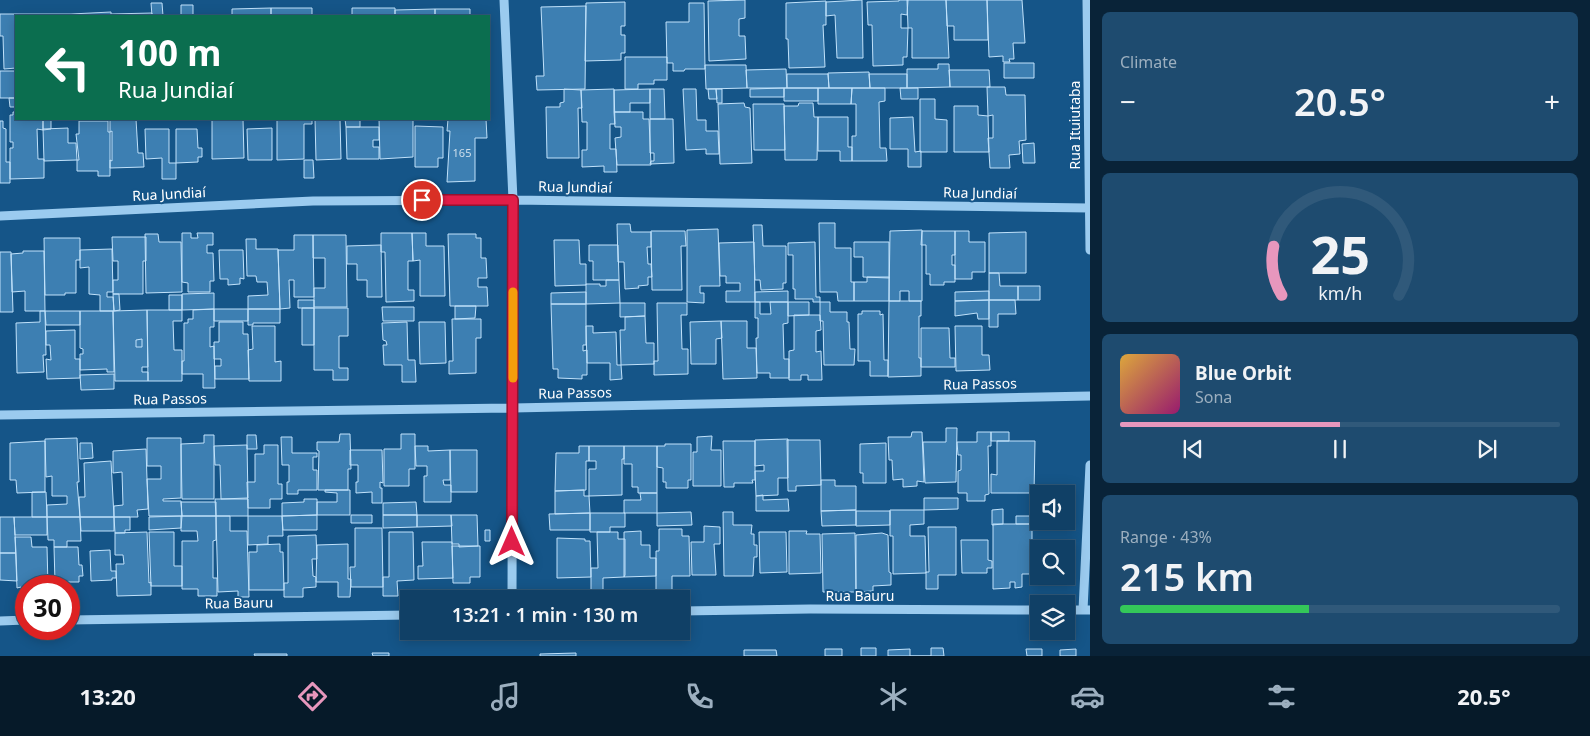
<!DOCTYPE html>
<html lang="en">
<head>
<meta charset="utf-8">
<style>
	body { margin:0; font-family:"Noto Sans",sans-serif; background:#1e4b6f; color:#f1f3f6; height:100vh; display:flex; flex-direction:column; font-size:19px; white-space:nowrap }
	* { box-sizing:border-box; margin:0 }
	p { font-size:16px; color:#9cafbf }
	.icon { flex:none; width:28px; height:28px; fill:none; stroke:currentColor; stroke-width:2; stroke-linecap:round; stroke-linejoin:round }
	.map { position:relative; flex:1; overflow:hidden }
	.details { display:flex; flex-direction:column; gap:12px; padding:12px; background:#092338; width:500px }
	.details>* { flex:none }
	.top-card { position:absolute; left:15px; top:15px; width:475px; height:105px; border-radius:0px; box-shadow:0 2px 12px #0003,0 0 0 1px #30597a; background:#0b6e4f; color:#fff; overflow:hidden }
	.tools { position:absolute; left:1030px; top:485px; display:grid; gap:10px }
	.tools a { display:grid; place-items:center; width:45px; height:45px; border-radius:0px; background:#104066; box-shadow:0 2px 12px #0003,0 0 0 1px #30597a; font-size:25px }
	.speed { position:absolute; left:15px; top:575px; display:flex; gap:10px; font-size:25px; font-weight:700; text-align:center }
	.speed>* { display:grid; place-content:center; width:65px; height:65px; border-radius:50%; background:#104066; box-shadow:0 2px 12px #0003,0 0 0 1px #30597a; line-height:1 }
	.speed .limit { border:8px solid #d22; background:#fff; color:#111 }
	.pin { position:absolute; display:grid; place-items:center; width:42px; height:42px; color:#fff; margin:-21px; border:2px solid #fff; border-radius:50%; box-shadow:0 1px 5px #0007 }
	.me { position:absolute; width:55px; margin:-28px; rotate:0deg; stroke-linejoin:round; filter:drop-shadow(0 0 4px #0008) }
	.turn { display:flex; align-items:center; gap:18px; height:105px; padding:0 20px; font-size:22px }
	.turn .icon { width:65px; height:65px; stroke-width:2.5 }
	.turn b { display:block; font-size:35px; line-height:42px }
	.big { font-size:38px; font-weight:600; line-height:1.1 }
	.details .card { flex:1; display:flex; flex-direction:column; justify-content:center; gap:8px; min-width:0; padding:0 18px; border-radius:8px; background:#1e4b6f }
	.details .dial { align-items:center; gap:0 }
	.dial svg { height:130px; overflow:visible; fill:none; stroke:#30597a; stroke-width:7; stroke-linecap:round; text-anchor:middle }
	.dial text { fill:#f1f3f6; stroke:none }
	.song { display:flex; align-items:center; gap:15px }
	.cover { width:60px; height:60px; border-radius:8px; background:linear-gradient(135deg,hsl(40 70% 55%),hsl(320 70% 35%)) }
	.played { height:5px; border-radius:2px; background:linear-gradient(90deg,#e797bd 50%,#30597a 50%) }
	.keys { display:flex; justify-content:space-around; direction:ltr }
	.heat { display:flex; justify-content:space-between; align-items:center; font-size:28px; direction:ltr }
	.charge { height:8px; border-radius:4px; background:linear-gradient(90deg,#34c759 43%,#30597a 0) }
	.trip { position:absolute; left:400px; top:590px; width:290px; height:50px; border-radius:0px; background:#104066; box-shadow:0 2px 12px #0003,0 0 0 1px #30597a; font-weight:600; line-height:50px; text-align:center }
	.tabs { display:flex; height:80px; justify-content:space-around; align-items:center; background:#061a29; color:#9cafbf }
	.tabs .icon { width:35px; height:35px }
	.tabs .current { color:#e797bd }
	.tabs b { font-size:22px; color:#f1f3f6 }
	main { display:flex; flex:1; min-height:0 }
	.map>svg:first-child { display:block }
	.building { fill:#3d7fb2; stroke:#c1e2fb }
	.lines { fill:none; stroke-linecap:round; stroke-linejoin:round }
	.minor { stroke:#9bcbef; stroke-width:9 }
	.route-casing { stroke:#92132f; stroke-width:12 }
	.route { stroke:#e11d48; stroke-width:9 }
	.slow { stroke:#f59e0b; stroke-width:9 }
	.labels { text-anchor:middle; stroke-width:4; stroke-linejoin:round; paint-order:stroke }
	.number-label { font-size:11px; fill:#cedfec }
	.street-label { font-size:14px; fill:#fff; stroke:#155588 }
</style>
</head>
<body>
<main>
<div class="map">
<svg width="1090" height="656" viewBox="0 0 1090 656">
	<rect width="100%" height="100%" fill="#155588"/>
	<path class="building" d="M745 0V18L739 19V36H745L746 59 709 61 708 1Z
		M862 0 863 58H837L835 15 826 16V2Z
		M899 0H908L907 15 901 14V28H908L907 57H903V65L873 66 872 25H868L867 2 899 1Z
		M907 0H946L949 58H912V28H908Z
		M946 0H987L988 40H954V26H947Z
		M987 0H1022L1025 43H1013L1014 59H1009L1010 62H1003V56L989 57Z
		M826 1V25H823L825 67 789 68 788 39H786V3Z
		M625 2V26H621V35H625V53H621V60L585 61 586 3Z
		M151 3H162L163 16H152Z
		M689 3H704L705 69H685L684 71H673V63H667L666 22H689Z
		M181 5H193V16H181Z
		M586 6 585 89 537 90 536 76H544L541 7Z
		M271 8H312V16H271Z
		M271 8V16H232V9Z
		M352 8H395V16H352Z
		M435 9H470V16H435Z
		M435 9V16H395V10Z
		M111 12V16H71V14Z
		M152 13V16H111V14Z
		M0 14H29V16H16V68L4 69 3 36H0Z
		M29 14H71V16H29Z
		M625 57H667V80H654V84H638V89H625Z
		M1004 63H1034V78H1004Z
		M938 64H949L950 87 907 88V69H938Z
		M705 65H746L747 88 706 89Z
		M786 69 787 88H747L746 70Z
		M949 70H989L990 87H950Z
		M0 71H16V98H0Z
		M869 72 870 88H829L828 73Z
		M787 74H828L829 88H787Z
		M869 74H907V88H870Z
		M987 87H1005L1006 95H1025L1026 140 1019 141 1020 154 1009 155 1010 168H990L988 138H993V115L988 116Z
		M784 88H818V101H784Z
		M784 88V97H750V89Z
		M818 88H852L851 104H818Z
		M852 88H885V101L879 102 880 148H886L887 161H852V136H856V104H851Z
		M900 88H918V99H901Z
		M564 89 581 90 582 108H578L579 158H547L546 107H560V103L564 102Z
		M614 89 615 124H610V149H616L617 172H604V166L582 167V150H587V122H582L581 90Z
		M650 89H664L665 119H650Z
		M650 89V103H630V112H614V90Z
		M683 89H696L697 120H706V131H718L719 154H706V149L686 150Z
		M708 89H716L717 99H709Z
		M716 89H722V103H717Z
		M9 98H16V107H10Z
		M920 99H935V119L947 120V152H920Z
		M744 103 745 107 750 108 752 163 720 164 718 104Z
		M799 103H813L814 117H818L817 160H785L784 106H798Z
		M753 104H784L785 150H754Z
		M954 106H978V115L988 116 989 152H954Z
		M13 112H16V119H43V130L37 129 38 159H44V178L10 179V148H13V142H10V115H13Z
		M614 112H643V119H649L651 165H617L615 138 621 137V127H615Z
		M818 117H848V147H852V161H840V151H818Z
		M913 117 915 152 921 151V167H908V149H890V118Z
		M43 119H51V129L43 130Z
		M110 119H136L138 153H143L144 167 110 168V160L112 161V131L110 132Z
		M212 119H243L244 158 212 159Z
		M277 119H312V124H304V159L277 160Z
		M315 119H340L341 159 316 160Z
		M345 119H360V127H346Z
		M379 119H413V157L380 159Z
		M448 119H486L487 138H475V181L447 182 450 131H447Z
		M650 119H673L674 163 650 164 651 161H654V153H650Z
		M0 121H3V128L6 129V162H10V183H0Z
		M79 121H108V132H110V176H98V171H77V160H79L76 134H79Z
		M415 126 443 127V158H438V167H415Z
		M346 127H379V140H373V147H379V159H347Z
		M68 128V143H76L77 160 44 161 43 129Z
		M272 128V160H248L247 129Z
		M145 129H169V163H176V179H162V158L146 159Z
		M176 129H197L198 148H202V157H198V162L176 163Z
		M1034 143 1035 163H1023L1022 144Z
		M304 160H313L314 178H304Z
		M819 223H835V248H851V282H854V301H838L837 292H820Z
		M617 224H630L631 232H651V247H647L648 264H651L652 277H648V285L638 286 639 288 625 289 624 262H618Z
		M753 225H762L763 246H786V283H783V289L761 290 760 280H755Z
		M718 229 720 286H700V293H704V303L687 302V230Z
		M922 230V301H909V291H900V301H889L890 231Z
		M651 231H685L686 246H681L682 290H652Z
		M922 231H955V255H952V265H955V282H944V285H930V274H926V245H921Z
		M955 231H969V242H985V272H972V279H955Z
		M1026 232V273H989V233Z
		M182 233H191V238H198L197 233H213V245H207V253H213L214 281H210V292H188V283L182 282Z
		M381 233H412L413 261H408V290H414V301L386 302 385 252H381Z
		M412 233H426V246H444L445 296H420V260L413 261Z
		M145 234H158L159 242H181L182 292 146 293Z
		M448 234H476V238H481V258H486L487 278H478V287H487L488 306H450Z
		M294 235H313L314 297H294V280H289L290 308 280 309 278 250H294Z
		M313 235H346L347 307H314V288H325V258H313Z
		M112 237H146V261H143V294H113V280H118V261H113Z
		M44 238H80V260H76V293H65V295H45Z
		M246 239H256V249H278L280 309H248V296L268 295 267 282H257L256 276H247Z
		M554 240H579L580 264H586V285L555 286Z
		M754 242 755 302H726V291H740V283H726V276H720L719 243Z
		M815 242 816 297H820V302H813V299H795V289H793V255H788V243Z
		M854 242H889V278L863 277V257H854Z
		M381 245 382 297H367V280H357V264H347V246Z
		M589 245H618L619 280H593V261H589Z
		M112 249 113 292H107V297H113L114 311H100V295L89 294V267L80 268V250Z
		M219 250H243L244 279 240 278V284L228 285V279H220Z
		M23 251H44L45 311H25V291L12 292 11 254 23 253Z
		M0 252H11L13 312H0Z
		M989 273H999L1000 286H1018V300H989Z
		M867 277H889V301H854V282H867Z
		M606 280H619L620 303 586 304V284H600V286H606Z
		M1018 286H1040V300H1018Z
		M788 291V302H755V292Z
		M989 291V300L955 301V292Z
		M586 292V304H551V293Z
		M214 293V309L182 310V294Z
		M113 294H119L120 310 114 311Z
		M169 295H182V310H169Z
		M298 300H314V308H298Z
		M989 300V319H978L977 313 955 316V301Z
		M989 300H1015L1016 314H998V327H989Z
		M889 301H921V316H919V358H921V376L888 377Z
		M755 302H760V314H771L770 302H788V323L783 324 784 359H789V378H770V373H757L756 338H758V318H755Z
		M788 302H809V315L788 316Z
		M820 302H830V312H847V322H849L850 349H855L854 365H824L823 321H820Z
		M620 303H645V316L620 317Z
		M657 303H687V315H681L682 349H688V374L654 375V361H658Z
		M551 304H586V345H583V351L587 350V375H582V379L558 378V369H553Z
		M455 306H476L475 318 455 319Z
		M382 307H414V321H383Z
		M302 308H314V345H302Z
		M314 308H348V336H339V368H348V380H333V370H314Z
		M214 309V327H210V347L214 346 215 388H203V374H182V361H184V323H188V319H193V310Z
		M214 309H248V321H214Z
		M248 309H280V323H253V325H248Z
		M147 310 148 367H142V372H148V381H115L113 311Z
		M147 310H182V321H173L174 350H182V381H148Z
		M40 311H45L46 355H43L44 372 17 373 16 323 40 322Z
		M45 311H80V325H46Z
		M80 311H113L114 372H107V369L80 370V354H83V349L80 348Z
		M862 311H880V315L883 314 884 360H888V376H870V361H858V314H862Z
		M794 315H820L821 330 816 331V352L821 351 822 380H808V375H801V380H789V351L794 350Z
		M645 316 646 343H654V364L621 365 620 330H625V317Z
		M452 319H481V338H476V373L449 374V361H453Z
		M721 321 722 338 716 339V364H691L690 322Z
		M721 321H747V348H756L757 378 723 379Z
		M219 322H243V334H248L249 379H215V366H221V359H214V342H219Z
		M407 322 408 360H415L416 382H402V365H384L383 345H387L386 341 383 340 382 323Z
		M419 322H445L446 363 420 364Z
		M252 326H275V362L281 361V381H249L248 350 253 349Z
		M586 326H593V333L616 332 617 365H621L622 379 610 380V363H587Z
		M955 326H982V355H989L990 370 956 371Z
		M921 328H949L950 358H955V367H921Z
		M75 330V359H80V378L47 379 46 359 51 360 50 345H46V331Z
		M142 339V347H136V340Z
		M114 374V389L81 390 80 375Z
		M946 428H957L956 482 925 483 923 442H946Z
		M912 432H922L924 482 917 481V486L903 487V479L893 480 892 460H889L888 437H911Z
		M977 432H991V446H988L989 494 985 495V501H967V493H958V471L961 470V455H958L957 442H977Z
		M991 432H1009V441H991Z
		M340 434H350L351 469H348V490H318L319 451 317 450V442H339Z
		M401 434H415V469H409V486H384V449H401Z
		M204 435H214V499H182L181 444 204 443Z
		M247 435H256L257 449H247Z
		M712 436 711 450H721V486H693V452H697V437Z
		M281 437H292V453H317V457H313V470H317V490H298V494H287V482H289V465H282Z
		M77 438 79 482H77L80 517H47V505L67 504V496H52V476L46 477 45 439Z
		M147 438H181V498L163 499V501H181L182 516H149L147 479H161V466H147Z
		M788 439V478H778V495L756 496 755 471H764V465L755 466V440Z
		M787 440H820L821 485 796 486V491H788Z
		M45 441V492L17 493 16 480H10V443Z
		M723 441H755V480H752L753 483H734V487H724Z
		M997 441H1035L1034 493H991V474L997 475Z
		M80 443H92L93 458 80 459Z
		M886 443V483H863V473H860V444Z
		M665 444H691V480H688V488H666V482H663V468L657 467V446H665Z
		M247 445 248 498 221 499 220 465H215L214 446Z
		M264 445H278V484H282V499H270V508H248L247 482H255V454H264Z
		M415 446H428V451L450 450V480H443L444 485H451V502H424V476H427V466H416Z
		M579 446H589V461H586V490L555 491 556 453H579Z
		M589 446H624V459H622V495L589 496V469H596V461H589Z
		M624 446H657V493H638V487H632V464H624Z
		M146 449 148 509 137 510 138 517H114V506L123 505 122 472 113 473V451Z
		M350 450H382L383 483 380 482V488H382V503H372V492L356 493V482H358V465H350Z
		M450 450H477V492H451Z
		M111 461 114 517H80L79 497H85L84 463Z
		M821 480H835V486H856V510L821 511Z
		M325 490H350V515H317V502H337V493L325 492Z
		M584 490V496H589L590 513 555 514V491Z
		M32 492H46L47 517H32Z
		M640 493H657V513H624V500H641Z
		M763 495V500L788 499 789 511H756V496Z
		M924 498H958V509L924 510Z
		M215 499H248V516H216Z
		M304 499H317V515L282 516V503L304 502Z
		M181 502H216V516H182Z
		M416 502 417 515H383V503Z
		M1003 509V524L992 525V510Z
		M856 510V525L822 526 821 511Z
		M890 510H924V524L910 525V536H925L926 573 893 574V536H890Z
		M856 511H890V525L856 526Z
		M691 512 692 525 657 526V513Z
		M723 512H733V525H752L751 534H754V545H757V557H754L753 576H724Z
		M590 513V530H550L549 514Z
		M590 513H625V527H610V532H590Z
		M317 515V530H283L282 516Z
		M351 515H372V523H351Z
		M383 515H417V527L383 528Z
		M417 515H451L452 526 417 527Z
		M451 515H477L478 546 459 547V544H452Z
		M181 516H216V540L213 541V578H217V596H198V589H182V541H198L197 531H181Z
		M182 516 181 528 149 530V517Z
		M216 516H230V531H247L249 597H238V591L218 592Z
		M248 516H282L283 536H268V544L248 545Z
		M1016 516H1038L1039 524H1016Z
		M0 517H14L16 553H0Z
		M14 517H47V535H15Z
		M47 517H80L81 541H67V547H54V540H48Z
		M80 517H114V531H81Z
		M114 517H130V530H125V533H115Z
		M993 524H1032V574H1022V587L1015 588V582H1010V588L993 589Z
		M704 526 720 527V544H714L716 575H692L691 542H704Z
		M928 527H956V575H938V589H926V572H929Z
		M355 528H382L383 587H351L350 567H355Z
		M659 529H682V536H689L690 576H672V595H656V551H659Z
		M485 530H490V541H485Z
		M641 531V545H650V558H656V576L624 577V532Z
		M789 531H807L806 534H820L821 573 789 574Z
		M147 532 149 583 151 582V595L117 596 116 564H124L123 555H115V533Z
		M149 532H174V566H182V586H151Z
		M389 532H413L414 580 397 581 398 596H383V577H389Z
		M597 532H618V539H625V575L624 577 603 578V596L591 597V568H598Z
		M759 532H786L787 572 760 573Z
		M855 533 856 592H823L822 534Z
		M882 533 888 535 889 572 891 573V585L873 586V591L856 592V535Z
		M316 535 317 559H312L313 576 316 577V587L303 588V597H284V583H288V536Z
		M15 537H31L32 547H47L48 586H26V596H21V587L17 588Z
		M557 538 585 539V541H590L591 577 557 578Z
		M961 540H988V560L992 561V568H987V573H962Z
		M422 542H452L453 578 418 579V566H423Z
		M280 544V552H283L284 590H249V552H257V545Z
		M348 544V579H351L350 597H338V582H316L317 545Z
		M452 546H480V577H470V583H453Z
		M54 547H78L79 565H82L83 576H79V582H55Z
		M110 550 111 571H116V578H112V580L91 581 90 551Z
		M0 553H16L17 581 0 580Z
		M861 648H876V656H861Z
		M931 648H943L944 656H910H931Z
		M825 649H842V656H825Z
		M910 649V656H888V650Z
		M1026 649H1042V656H1027Z
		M1076 649V656H1060V650Z
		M744 650H776L777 656H744Z
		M372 653H389V656H373Z
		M576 653V656H540V654Z
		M254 654H287V656H255Z"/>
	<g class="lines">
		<path class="minor" d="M504 0 513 200 512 599
			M1087 0 1090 250
			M0 216 313 201 513 200 1089 208
			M0 415 513 408 1090 396
			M1066 610H1090
			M1083 610 1090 465
			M681 611 810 609 1039 610
			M69 620 409 615
			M0 621 26 620"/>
	</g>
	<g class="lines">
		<g class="route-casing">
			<path id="route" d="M422 200H513L512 542"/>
		</g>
		<use href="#route" class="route"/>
		<path class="slow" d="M513 378V292"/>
	</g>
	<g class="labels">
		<g class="number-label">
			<text x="462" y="157">165</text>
		</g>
		<g class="street-label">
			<text transform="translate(1075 125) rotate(-90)" y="5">Rua Ituiutaba</text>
			<text transform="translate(575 187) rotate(1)" y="5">Rua Jundiaí</text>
			<text transform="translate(980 193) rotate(1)" y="5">Rua Jundiaí</text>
			<text transform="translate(169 194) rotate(-3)" y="5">Rua Jundiaí</text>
			<text transform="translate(980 384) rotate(-1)" y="5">Rua Passos</text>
			<text transform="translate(575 393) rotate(-1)" y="5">Rua Passos</text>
			<text transform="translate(170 399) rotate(-1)" y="5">Rua Passos</text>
			<text x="860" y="601">Rua Bauru</text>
			<text transform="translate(239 603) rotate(-1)" y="5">Rua Bauru</text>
		</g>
	</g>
</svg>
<div class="tools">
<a><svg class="icon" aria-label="sound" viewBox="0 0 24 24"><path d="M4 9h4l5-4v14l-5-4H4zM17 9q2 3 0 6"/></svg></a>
<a><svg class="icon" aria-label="search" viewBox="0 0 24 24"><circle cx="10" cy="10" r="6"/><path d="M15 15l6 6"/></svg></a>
<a><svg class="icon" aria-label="layers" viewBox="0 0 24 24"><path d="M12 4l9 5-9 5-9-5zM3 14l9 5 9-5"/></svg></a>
</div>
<div class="speed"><div class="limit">30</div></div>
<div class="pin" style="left:422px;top:200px;background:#d93025"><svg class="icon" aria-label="arrive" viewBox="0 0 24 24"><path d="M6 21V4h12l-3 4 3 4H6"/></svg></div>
<svg class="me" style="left:512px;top:542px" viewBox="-20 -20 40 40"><path d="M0-17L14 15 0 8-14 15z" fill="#e11d48" stroke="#fff" stroke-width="4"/></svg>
<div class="trip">13:21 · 1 min · 130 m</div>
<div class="top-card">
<div class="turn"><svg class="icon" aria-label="left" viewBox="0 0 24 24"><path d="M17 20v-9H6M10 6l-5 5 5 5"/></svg><div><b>100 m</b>Rua Jundiaí</div></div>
</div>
</div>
<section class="details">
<div class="card"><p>Climate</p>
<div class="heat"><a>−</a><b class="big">20.5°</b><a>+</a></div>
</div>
<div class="card dial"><svg viewBox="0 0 100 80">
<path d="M14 69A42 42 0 1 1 86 69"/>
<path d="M14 69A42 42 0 0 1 9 39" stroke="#e797bd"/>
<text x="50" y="56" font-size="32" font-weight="700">25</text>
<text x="50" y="72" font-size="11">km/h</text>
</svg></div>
<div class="card">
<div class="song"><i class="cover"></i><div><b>Blue Orbit</b><p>Sona</p></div></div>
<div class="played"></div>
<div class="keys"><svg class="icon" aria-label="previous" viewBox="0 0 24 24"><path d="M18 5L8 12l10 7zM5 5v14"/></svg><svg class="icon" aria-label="pause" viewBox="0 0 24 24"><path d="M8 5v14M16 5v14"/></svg><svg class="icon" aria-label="next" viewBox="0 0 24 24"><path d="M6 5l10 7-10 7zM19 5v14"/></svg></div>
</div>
<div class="card"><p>Range · 43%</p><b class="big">215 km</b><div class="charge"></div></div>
</section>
</main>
<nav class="tabs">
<b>13:20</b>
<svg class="icon current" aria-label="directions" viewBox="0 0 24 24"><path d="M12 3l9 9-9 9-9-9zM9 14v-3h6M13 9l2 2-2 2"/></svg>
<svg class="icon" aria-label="music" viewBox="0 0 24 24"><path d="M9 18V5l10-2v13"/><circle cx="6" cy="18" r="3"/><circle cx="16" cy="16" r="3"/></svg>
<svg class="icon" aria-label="phone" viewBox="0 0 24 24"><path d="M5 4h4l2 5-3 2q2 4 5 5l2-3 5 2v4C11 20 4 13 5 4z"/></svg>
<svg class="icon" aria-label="climate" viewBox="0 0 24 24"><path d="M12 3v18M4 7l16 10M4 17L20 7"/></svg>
<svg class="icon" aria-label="car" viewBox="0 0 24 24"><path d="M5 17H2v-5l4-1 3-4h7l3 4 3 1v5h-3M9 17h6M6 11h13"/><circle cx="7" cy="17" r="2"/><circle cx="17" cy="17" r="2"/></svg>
<svg class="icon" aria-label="filters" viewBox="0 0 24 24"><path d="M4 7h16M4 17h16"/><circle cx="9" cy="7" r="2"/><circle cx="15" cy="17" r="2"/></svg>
<b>20.5°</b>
</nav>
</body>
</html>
